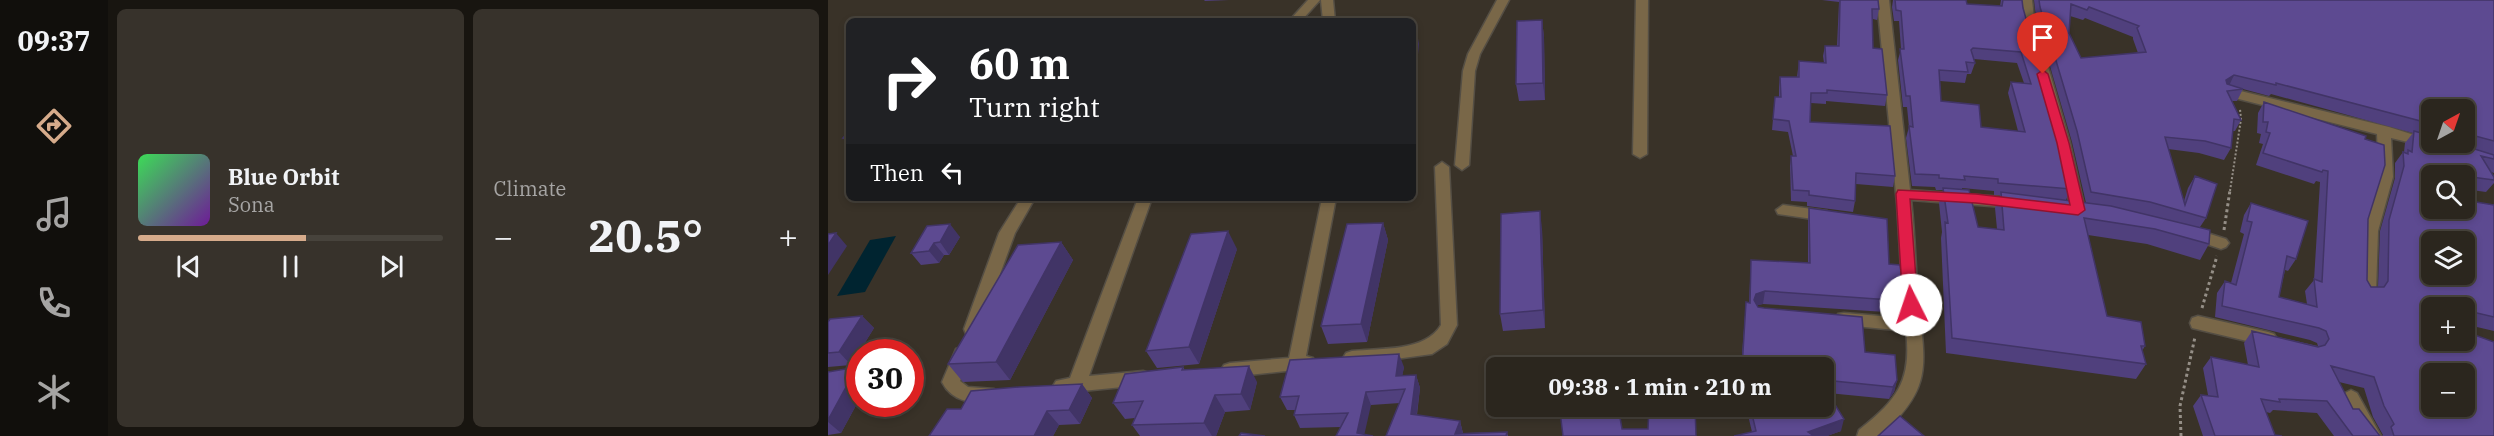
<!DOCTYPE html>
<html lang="en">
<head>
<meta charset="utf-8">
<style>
	body { margin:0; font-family:"IBM Plex Serif",serif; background:#37322b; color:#f1f3f6; height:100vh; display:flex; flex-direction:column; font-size:22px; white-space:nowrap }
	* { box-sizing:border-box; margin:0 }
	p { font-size:20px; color:#a6a5a4 }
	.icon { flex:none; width:33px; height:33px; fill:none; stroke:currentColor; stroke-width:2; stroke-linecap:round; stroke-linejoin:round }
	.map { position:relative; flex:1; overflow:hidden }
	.drawer { display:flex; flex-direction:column; gap:9px; padding:9px; background:#181510; width:720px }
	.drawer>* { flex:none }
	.banner { position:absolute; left:18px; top:18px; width:570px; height:183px; border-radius:9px; box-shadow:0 3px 9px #0003,0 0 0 2px #47433c; background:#202124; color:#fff; overflow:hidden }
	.needle { width:39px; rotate:40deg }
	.controls { position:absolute; left:1593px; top:99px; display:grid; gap:12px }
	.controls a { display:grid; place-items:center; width:54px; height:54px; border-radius:9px; background:#2b261e; box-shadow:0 3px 9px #0003,0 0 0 2px #47433c; font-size:30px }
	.speed { position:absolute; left:18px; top:339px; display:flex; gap:12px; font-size:30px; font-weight:700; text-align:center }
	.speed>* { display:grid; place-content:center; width:78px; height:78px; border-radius:50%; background:#2b261e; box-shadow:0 3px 9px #0003,0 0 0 2px #47433c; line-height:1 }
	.speed .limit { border:9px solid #d22; background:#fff; color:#111 }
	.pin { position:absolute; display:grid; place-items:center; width:51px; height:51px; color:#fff; margin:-62px -26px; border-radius:50% 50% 50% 0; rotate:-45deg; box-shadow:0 0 6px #0007 }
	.pin .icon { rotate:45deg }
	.me { position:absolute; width:66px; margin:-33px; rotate:356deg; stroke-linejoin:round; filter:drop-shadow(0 0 4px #0008) }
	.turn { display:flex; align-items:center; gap:21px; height:126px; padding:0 24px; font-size:27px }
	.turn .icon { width:78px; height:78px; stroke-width:2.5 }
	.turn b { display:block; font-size:42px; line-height:51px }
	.then { display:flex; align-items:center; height:57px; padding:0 24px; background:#0003; gap:12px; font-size:22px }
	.big { font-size:45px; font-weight:700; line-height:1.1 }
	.drawer .widget { flex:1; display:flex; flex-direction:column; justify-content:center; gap:9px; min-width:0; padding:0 21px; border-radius:9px; background:#37322b }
	.song { display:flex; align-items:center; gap:18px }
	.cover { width:72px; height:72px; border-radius:9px; background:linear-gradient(135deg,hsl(130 70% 55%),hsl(280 70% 35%)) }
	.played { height:6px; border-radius:3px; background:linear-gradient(90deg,#d6ab8b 55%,#47433c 55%) }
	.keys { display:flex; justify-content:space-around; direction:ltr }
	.heat { display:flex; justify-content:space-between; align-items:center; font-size:33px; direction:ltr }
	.drawer .tiles { flex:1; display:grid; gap:9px; grid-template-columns:repeat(2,1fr) }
	.trip { position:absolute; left:658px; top:357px; width:348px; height:60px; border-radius:9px; background:#2b261e; box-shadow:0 3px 9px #0003,0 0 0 2px #47433c; font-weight:700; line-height:60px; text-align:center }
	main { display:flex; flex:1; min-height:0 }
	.menu { display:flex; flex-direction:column; width:108px; justify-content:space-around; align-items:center; background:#110f0c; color:#a6a5a4 }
	.menu .icon { width:42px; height:42px }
	.menu .active { color:#d6ab8b }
	.menu b { font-size:27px; color:#f1f3f6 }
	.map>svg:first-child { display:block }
	.water { fill:#002430 }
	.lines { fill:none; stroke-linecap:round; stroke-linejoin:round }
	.minor-casing { stroke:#544e44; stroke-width:3 }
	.path-far1 { stroke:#958f87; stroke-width:2; stroke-dasharray:2 2; stroke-linecap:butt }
	.path { stroke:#958f87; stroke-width:3; stroke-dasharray:3 3; stroke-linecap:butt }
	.minor { fill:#796748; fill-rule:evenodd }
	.wall { fill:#50407d; fill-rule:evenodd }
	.shaded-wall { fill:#413466 }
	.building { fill:#5d4a91; stroke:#413466; stroke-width:1.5; fill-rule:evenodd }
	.route { fill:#e11d48; stroke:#92132f; stroke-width:1.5 }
</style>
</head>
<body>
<main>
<nav class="menu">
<b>09:37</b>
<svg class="icon active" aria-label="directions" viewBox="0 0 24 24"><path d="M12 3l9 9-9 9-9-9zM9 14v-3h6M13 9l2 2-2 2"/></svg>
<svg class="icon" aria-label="music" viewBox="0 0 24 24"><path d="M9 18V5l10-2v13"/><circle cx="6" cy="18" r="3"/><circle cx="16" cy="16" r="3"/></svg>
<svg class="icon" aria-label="phone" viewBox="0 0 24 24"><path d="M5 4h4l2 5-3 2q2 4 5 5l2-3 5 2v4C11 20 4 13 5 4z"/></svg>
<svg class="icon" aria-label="climate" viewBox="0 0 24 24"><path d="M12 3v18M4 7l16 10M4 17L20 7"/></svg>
</nav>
<section class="drawer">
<div class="tiles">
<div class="widget">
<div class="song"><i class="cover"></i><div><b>Blue Orbit</b><p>Sona</p></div></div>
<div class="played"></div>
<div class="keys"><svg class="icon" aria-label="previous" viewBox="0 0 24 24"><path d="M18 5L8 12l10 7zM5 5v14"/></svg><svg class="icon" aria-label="pause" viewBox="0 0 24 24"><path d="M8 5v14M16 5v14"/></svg><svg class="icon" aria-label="next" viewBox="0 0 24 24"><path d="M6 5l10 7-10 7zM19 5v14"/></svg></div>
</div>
<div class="widget"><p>Climate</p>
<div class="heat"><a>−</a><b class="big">20.5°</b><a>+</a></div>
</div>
</div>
</section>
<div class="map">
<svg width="1666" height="436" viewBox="0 0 1666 436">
	<rect width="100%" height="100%" fill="#393228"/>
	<path class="water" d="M68 236 37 292 9 296 42 240Z"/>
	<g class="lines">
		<g class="minor-casing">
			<path id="minor" d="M480 0H492L473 21H461Z
				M493 0H505L507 21H495Z
				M669 0H681L652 54 647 71 641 165 634 170 627 165 635 71 640 54Z
				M808 0H820L819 154 812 158 805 154Z
				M1049 0H1061L1082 190 1189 198 1196 203 1189 208 1083 200C1087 232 1087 264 1090 296 1096 363 1108 387 1051 436H1029L1031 430C1069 400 1084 381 1078 331L1016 325 1010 324 1008 319 1010 314 1016 313 1076 318 1069 204Z
				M1192 0H1204L1206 18 1242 143 1257 210 1250 215 1243 210 1228 143 1194 18Z
				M1400 88 1561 127 1608 142 1606 146 1601 147 1563 138 1565 177 1550 231 1548 292 1546 296H1534L1532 292 1534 231 1551 177 1549 134 1395 95 1394 92Z
				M614 162 621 167 629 325 619 344 604 354 524 365 518 363 515 358 518 353 524 351C553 348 597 352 613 325L607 167Z
				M193 198H207L187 233 152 329 150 334 144 336 138 334 136 329 171 233Z
				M310 198H324L261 376 315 371 321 373 324 378 321 383 315 385 234 393 228 391 225 386 228 381 242 378Z
				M494 198H508L478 356 485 358 488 363 485 368 402 377 396 375 393 370 396 365 402 363 461 358Z
				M955 205 999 211 1006 216 999 221 950 214 948 210Z
				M1363 228 1398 239 1401 243 1398 247 1393 249 1358 237 1355 233 1358 229Z
				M1370 316 1440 332 1446 334 1449 339 1446 344 1440 346 1364 328 1362 323 1364 318Z
				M134 347 140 349 143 354 132 381 140 387 166 389 169 394 166 399C147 406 124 402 114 382L128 349Z
				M1523 390 1529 393 1553 436H1534L1514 398 1517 393Z"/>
		</g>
		<path class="path-far1" d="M1402 191 1413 119 1412 109"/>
		<path class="path" d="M1396 230 1402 190
			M1374 308 1389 256
			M1353 436 1352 406 1367 337"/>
		<use href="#minor" class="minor"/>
	</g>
	<path class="wall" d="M376 0H401L377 1Z
		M994 0H1050L1051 9 1049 20 1045 19V48L1059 95 1057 106 998 101V104L983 103 982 122 1067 176 1065 187 1028 184 1027 201 1025 212 979 206V202L963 201 962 166 963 156H965L960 132 944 130 947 97H951V87L952 77H969L971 61 996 63 995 56 997 46H1009L1011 2Z
		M1065 0 1172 6 1173 0H1194L1195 8 1243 189 1238 200 1258 203 1244 142 1208 18 1206 0H1666V173L1663 172 1666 177V183L1658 192 1636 189V176H1604V191L1598 190V204L1622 210 1623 208H1636L1666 205V331L1636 324V308H1604V340L1666 436H1554L1555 435 1545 417 1536 388 1511 382 1525 409 1552 436H1506L1489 413 1445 410 1442 413 1438 412 1447 435 1454 436H1372H1375L1365 406 1373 395H1380L1375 368 1383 357 1420 365 1416 343 1424 331 1490 346 1489 343 1482 340 1387 317 1389 293 1397 281 1403 283 1416 234 1412 232 1416 215 1423 203 1468 259 1460 271 1457 270 1451 297 1479 304 1477 291 1486 280 1492 182 1488 181 1486 184 1428 165 1435 144 1431 143 1433 134 1429 133 1430 113 1436 102 1537 139 1540 219 1539 280 1543 287H1550L1552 231 1567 178V163L1575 152H1576L1577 143 1585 133 1443 94 1441 96 1415 89 1409 101H1404L1413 120 1407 131H1405L1403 148 1396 160 1371 153 1340 149 1356 201 1360 188 1367 176 1378 218 1372 227 1381 244 1372 260 1319 244 1260 235 1279 316 1317 346 1314 351 1318 364 1308 379 1118 353 1113 238 1114 232 1111 203 1115 190H1108L1107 187 1084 186 1078 138 1081 127 1079 107H1075L1070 60 1073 49 1071 21H1066L1064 7ZM1242 16 1255 20 1257 18 1305 37V39L1310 53 1253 58 1241 33ZM1146 59 1189 63 1196 83 1183 82 1180 93 1190 131 1153 127 1113 101 1112 81 1137 83 1139 74H1143L1147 63ZM1604 110H1636V142H1604ZM1134 188 1166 191V195H1172L1167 208 1169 229 1150 227 1134 189Z
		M714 20 716 37 717 100 691 101 688 84Z
		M21 131V146L15 138Z
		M981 208 1061 264 1077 301 1073 313 935 304 929 305 930 307 1037 352 1069 380 1066 392 1061 399 1000 393 1013 431 999 436H906L924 432 920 415V406H996V368H913L918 302 921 303 923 260 980 263V220Z
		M555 223 560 240 539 342 500 344 493 326Z
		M99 226 132 237 121 255H116L111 263 93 265 83 253Z
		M714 229 717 328 675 331 672 314Z
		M233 242 245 260 182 380 135 382 120 364Z
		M409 249 371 364 329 368 318 351Z
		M34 316 46 328 23 365 0 367V322Z
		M29 367 32 370V398L13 433 0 435V372Z
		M355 367 357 370 429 382 422 410 397 412 388 436H312L304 425 307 418 297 419 285 403Z
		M576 367 574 376 588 375 592 388 589 415 632 421 635 433 679 432 680 436H558L572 403 543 405 508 436 513 427 472 428 466 415 468 410H459L452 397Z
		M254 384 264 398 252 424 231 425 225 436H101L133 409Z"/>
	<path class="shaded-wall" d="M714 20 716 37 717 100 715 83Z
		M588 28 591 44 585 107V55Z
		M1406 75 1401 86 1392 91 1398 80Z
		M712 211 714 229 717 328 715 310Z
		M555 223 560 240 539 342 533 324Z
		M122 224 132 237 121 255 112 242Z
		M400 231 409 249 371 364 361 347Z
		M8 233 19 246 0 275V245Z
		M233 242 245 260 182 380 168 362Z
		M106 243 116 255 111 263 101 251Z
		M937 291 935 304 927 306 926 300 928 294Z
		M34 316 46 328 23 365 11 352Z
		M571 354 576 367 572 389 568 376Z
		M421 366 429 382 422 410 413 394Z
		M29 367 32 370V398L13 433 0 422V420Z
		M588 375 592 388 587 427 583 414Z
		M1069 380 1066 392 1061 399 1065 387Z
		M254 384 264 398 252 424 241 410Z
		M538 392 543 405 536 436 529 433Z
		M387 395 397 412 388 436H384L376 423Z
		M219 411 231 425 225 436H206Z
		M1016 419 1013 431 999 436H979L980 432Z
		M632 421 635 434H627Z"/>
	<path class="building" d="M1012 0H1050L1051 9H1044L1045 48 1054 49 1059 95 999 90V93H983L982 122 1062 126 1067 176 1028 173 1027 201 981 195V191L965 190 963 156H968L961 121 945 119 947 97H953L952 77H971V61L998 63 997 46H1011Z
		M1067 0H1138L1139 4 1174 6 1175 0H1194L1195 8 1230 132 1243 189 1170 183V179L1136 176 1137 180 1111 178V175L1087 174 1081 126 1085 127 1082 96H1078L1072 49H1076L1073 11 1068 10ZM1145 48 1193 52 1203 84 1183 82 1197 132 1153 127 1151 105 1113 101 1111 70 1140 72 1138 62 1147 63 1143 50Z
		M1211 0H1666V141L1636 133V110H1604V124L1448 83V85L1406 75 1398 80 1399 84 1415 89 1399 91 1413 120 1406 119 1403 148 1377 141 1337 137 1357 205 1367 176 1389 184 1378 218 1322 202 1263 192 1249 131 1212 7ZM1243 4 1259 10 1261 7 1311 26 1309 28 1318 52 1253 58 1241 33Z
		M714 20 715 83 688 84 689 21Z
		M585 28H588L585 55Z
		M1436 102 1538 136 1537 139 1556 145 1557 165 1540 219 1539 280 1543 287H1556L1560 281 1561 220 1576 166 1575 152 1580 154V150L1584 152 1586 131 1604 136V142H1624L1666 155V159L1653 156 1666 177V180L1636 176H1604V177L1598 175V204L1604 205V208H1615L1638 215 1635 208H1636V200L1666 205V317L1636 310V308H1623L1614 306V308H1604V340H1636V331L1666 342V436H1566L1563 427 1566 424 1556 406 1546 377 1503 366 1525 409H1531L1552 436H1525L1499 401 1451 399 1452 402 1433 399 1447 435 1454 436H1387L1373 395 1390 397 1383 357 1431 367 1424 331 1490 347 1497 345 1501 339 1498 331 1491 328 1394 306 1397 281 1408 285 1424 222 1419 221 1423 203 1480 221 1468 259 1459 256 1451 297 1489 307 1486 279 1494 282 1500 171 1495 170 1494 172 1435 153 1442 133 1438 132 1440 122H1435ZM1604 242H1636V274H1604ZM1604 374H1636V406H1604Z
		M21 131V138H15Z
		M1115 188 1141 190 1150 227 1176 230 1173 192 1283 206 1382 230 1381 244 1327 229 1256 218 1279 316 1313 322 1317 346H1313L1318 364 1124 338 1117 222 1120 223Z
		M981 208 1059 219 1061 264 1072 265 1077 301 937 291 928 294 926 300 930 307 936 308 1034 317 1037 352 1067 355 1069 380 1065 387 996 380V368H914L918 302 922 303 923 260 982 263Z
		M712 211 715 310 672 314 673 214Z
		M555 223 533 324 493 326 519 224Z
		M122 224 112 242 106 243 101 251 83 253 99 226Z
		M400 231 361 347 318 351 363 234Z
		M8 233 0 245V234Z
		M233 242 168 362 120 364 190 245Z
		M34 316 11 352 0 353V322L2 319Z
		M571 354 568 376 588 375 583 414 632 421 627 434 679 432 678 436H558L577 389 538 392 529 433 545 436H508L520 413 466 415 471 396 452 397 462 360Z
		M421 366 413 394 387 395 376 423 304 425 315 401 285 403 297 374 355 367 354 370Z
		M29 367 0 420V372Z
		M254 384 241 410 219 411 206 436H101L119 409H133L143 391 191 387Z
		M996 387 1016 419 980 432 986 436H906L928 431 922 406H996Z
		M769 406H790L794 429H820L821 406H867L868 436H735L732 411Z
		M1072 416 1096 436H1050Z
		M413 433 437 436H411Z"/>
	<path class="route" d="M1215 70 1220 74 1241 143 1257 210 1250 215 1148 203 1082 199 1090 305 1088 309H1077L1075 305 1068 194 1070 190 1148 194 1242 205 1229 143 1209 74Z"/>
</svg>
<div class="controls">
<a><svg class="needle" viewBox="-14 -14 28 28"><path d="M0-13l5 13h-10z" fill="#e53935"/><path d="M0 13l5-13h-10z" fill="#a6a5a4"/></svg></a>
<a><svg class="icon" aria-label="search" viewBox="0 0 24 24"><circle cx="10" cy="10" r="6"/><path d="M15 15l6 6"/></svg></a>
<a><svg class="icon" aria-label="layers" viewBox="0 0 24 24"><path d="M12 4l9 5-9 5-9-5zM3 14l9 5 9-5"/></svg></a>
<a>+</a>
<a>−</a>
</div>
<div class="speed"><div class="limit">30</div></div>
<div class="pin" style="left:1215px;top:74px;background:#d93025"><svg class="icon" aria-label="arrive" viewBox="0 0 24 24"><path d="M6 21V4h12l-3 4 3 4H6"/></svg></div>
<svg class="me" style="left:1083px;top:305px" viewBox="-20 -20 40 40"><circle r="19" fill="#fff"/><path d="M0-13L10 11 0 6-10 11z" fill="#e11d48"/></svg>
<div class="trip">09:38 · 1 min · 210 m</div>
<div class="banner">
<div class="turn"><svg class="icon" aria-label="right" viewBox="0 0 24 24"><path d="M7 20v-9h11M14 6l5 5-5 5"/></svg><div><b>60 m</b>Turn right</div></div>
<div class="then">Then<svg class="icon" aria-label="left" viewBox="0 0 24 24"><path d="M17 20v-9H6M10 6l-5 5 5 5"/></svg></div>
</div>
</div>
</main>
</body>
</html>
